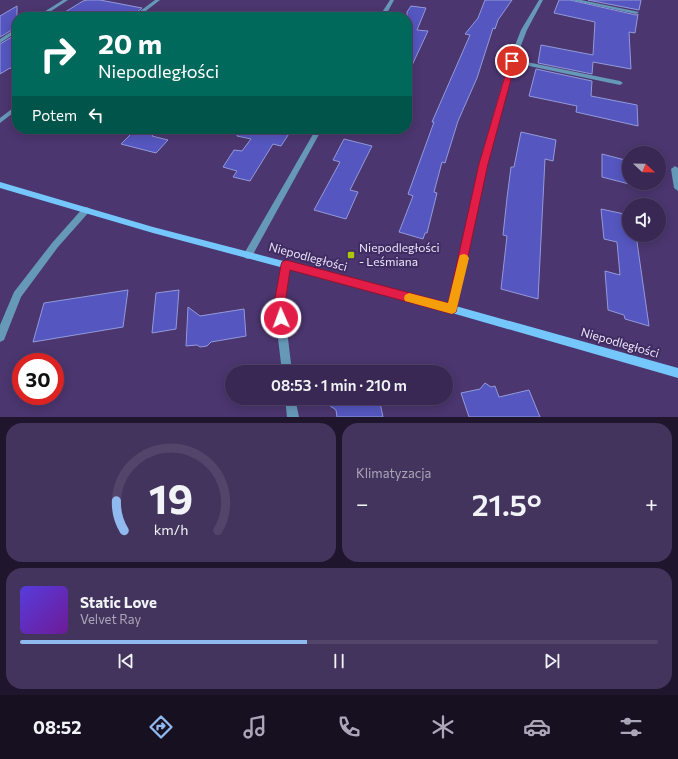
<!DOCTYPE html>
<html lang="pl">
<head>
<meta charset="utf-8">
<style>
	body { margin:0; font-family:Commissioner,sans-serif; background:#43345d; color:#f1f3f6; height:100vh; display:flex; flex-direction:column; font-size:15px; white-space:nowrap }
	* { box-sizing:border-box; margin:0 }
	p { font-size:13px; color:#aba6b8 }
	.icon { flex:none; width:22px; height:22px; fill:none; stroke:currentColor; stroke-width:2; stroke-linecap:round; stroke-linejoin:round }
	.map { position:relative; height:417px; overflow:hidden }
	.panel { display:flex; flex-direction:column; gap:6px; padding:6px; background:#1f162e; flex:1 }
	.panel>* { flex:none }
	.top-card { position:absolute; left:12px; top:12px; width:400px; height:122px; border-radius:16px; box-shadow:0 2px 10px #0003,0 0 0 1px #52446a; background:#00695c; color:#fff; overflow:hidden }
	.needle { width:26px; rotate:112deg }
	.controls { position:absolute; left:622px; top:146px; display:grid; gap:8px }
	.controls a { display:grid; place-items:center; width:44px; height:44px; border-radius:50%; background:#382853; box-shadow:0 2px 10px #0003,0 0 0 1px #52446a; font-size:20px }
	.speed { position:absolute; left:12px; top:353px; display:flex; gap:8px; font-size:20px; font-weight:700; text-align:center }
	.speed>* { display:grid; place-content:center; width:52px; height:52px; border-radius:50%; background:#382853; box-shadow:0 2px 10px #0003,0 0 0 1px #52446a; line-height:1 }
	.speed .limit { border:6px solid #d22; background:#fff; color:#111 }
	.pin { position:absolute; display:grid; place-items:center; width:34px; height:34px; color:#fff; margin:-17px; border:2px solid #fff; border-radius:50%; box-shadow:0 1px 4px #0007 }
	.me { position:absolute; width:44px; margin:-22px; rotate:358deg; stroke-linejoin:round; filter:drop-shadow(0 0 3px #0008) }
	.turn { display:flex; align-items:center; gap:14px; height:84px; padding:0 20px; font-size:18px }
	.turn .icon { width:52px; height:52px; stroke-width:2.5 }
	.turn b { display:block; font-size:28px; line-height:34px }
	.then { display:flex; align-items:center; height:38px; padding:0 20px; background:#0003; gap:8px; font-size:15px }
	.big { font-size:30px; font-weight:600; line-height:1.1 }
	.panel .card { flex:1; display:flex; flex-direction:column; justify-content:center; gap:6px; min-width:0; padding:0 14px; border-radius:16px; background:#43345d }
	.panel .dial { align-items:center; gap:0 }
	.dial svg { height:104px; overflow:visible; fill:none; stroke:#52446a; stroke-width:7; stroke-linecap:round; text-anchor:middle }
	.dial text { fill:#f1f3f6; stroke:none }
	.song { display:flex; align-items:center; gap:12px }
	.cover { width:48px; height:48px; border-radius:6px; background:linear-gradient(135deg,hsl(250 70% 55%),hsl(280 70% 35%)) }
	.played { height:4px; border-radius:2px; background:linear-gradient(90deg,#90b9f0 45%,#52446a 45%) }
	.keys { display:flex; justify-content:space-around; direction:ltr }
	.heat { display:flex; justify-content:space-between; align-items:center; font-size:22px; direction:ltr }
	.panel .tiles { flex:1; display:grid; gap:6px; grid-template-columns:1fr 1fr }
	.card:last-child { grid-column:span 2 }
	.trip { position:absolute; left:225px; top:365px; width:228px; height:40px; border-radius:20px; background:#382853; box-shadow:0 2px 10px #0003,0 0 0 1px #52446a; font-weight:600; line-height:40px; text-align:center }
	.tabs { display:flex; height:64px; justify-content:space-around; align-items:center; background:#161021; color:#aba6b8 }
	.tabs .icon { width:28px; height:28px }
	.tabs .current { color:#90b9f0 }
	.tabs b { font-size:18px; color:#f1f3f6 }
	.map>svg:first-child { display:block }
	.building { fill:#5556bf; stroke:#939adb }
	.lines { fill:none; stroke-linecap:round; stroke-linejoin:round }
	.lane { fill:#6698b8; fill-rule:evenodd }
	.street { fill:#6698b8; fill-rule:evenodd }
	.secondary { fill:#75c6fa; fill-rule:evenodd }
	.route { fill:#e11d48; stroke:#92132f }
	.slow { fill:#f59e0b }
	.poi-dot { fill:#adc60d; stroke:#402c63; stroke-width:1.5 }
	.labels { text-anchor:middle; stroke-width:4; stroke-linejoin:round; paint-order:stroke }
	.poi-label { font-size:12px; fill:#ebe5fa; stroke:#402c63; text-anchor:start }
	.street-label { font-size:12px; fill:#ebe5fa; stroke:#402c63 }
</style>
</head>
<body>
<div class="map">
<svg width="678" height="417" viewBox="0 0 678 417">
	<rect width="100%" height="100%" fill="#4b366f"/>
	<path class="building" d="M87 0H100L142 8 131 17H57L83 1Z
		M485 0H512L498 20 495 29 493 28 477 78 458 121 445 163 442 162 434 192 437 193 427 233H425L423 239 399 232 413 196 408 194 434 122H432L470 35 465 34 478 18Z
		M559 0H570L636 15 638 14 635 33 629 32 631 69 593 62 592 74 538 63 541 45 593 55 595 22 554 13Z
		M588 0H641L639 10Z
		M17 6V27L0 37V16Z
		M411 6 426 8 417 30 428 31 407 76V12Z
		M17 34V70L10 68 0 74V44Z
		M536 69 592 81 591 96 637 105 638 126 576 112 577 106 529 96Z
		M136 129H158L152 136 168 140 156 153 121 144Z
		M238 129H292L281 146 273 144 250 181 233 177 237 171 223 167 234 150 242 151 251 139 237 136Z
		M521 132 556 140 553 161 545 159 538 299 501 289 507 236 503 235 507 198 511 167H514Z
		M344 139 372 146 350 190 358 192 346 219 314 210 340 162 333 160Z
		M602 154 629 161V184L602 177Z
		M601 209 629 215V235H636L649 326 625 319 624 315 608 310 605 271 620 275 617 242 604 239Z
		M128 290 123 327 33 342 44 303Z
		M179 290 176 329 152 333 156 293Z
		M188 307 200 316 244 309 246 336 211 342 207 346 200 347 197 345 186 346Z
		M485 383 491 387 495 386 499 397 529 390 540 417H469L461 393 480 389Z
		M319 398H379L383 417H337L336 410Z"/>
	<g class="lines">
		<path class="lane" d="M571 0H581L639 12 636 14Z
			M512 59 620 81 623 83 620 85 510 62V60Z"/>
		<path class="street" d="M63 0H68L42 17H36Z
			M155 0H160L138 17H132Z
			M390 0H394L385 17H379Z
			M539 0H543L527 30 515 61 487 164 457 309 455 312 452 313 449 312 447 309 479 164 509 61 521 30Z
			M17 28V32L0 43V39Z
			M17 105V110L0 123V118Z
			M316 129H322L251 258 248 259 245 258 244 255 245 252Z
			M675 166 678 168V191L674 188 671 169Z
			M86 207 89 208 90 210 89 212 58 247 21 297 4 340 0 342V325L14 292 52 243 83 208Z
			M286 261 289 262 290 265 284 305 292 372H282L274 305 282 265 283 262Z
			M285 398H295L299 417H287Z"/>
		<path class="secondary" d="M0 182 153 227 452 305 678 368V378L452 313 153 233 0 188Z"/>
	</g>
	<path class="route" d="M510 59 516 61 488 164 456 312 452 314 290 270 285 304 286 318 285 322 281 323 277 322 274 304 281 265 282 262 286 260 448 303 479 164Z"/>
	<path class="slow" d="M464 254 467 255 469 258 456 312 452 314 405 301 404 298 405 295 409 293 448 303 459 258 460 255Z"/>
	<rect class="poi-dot" x="347" y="251" width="8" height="8" rx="2"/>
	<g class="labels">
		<g class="poi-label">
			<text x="359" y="252">Niepodległości<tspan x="359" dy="14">- Leśmiana</tspan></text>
		</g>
		<g class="street-label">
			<text transform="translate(308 257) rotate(15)" y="4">Niepodległości</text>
			<text transform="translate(620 343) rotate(16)" y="4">Niepodległości</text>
		</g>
	</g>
</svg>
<div class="controls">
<a><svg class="needle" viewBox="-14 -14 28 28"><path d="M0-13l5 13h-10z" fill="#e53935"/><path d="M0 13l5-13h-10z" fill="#aba6b8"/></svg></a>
<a><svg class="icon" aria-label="sound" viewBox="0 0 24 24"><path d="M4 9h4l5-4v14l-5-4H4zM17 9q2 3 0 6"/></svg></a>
</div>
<div class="speed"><div class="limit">30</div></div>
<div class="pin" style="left:512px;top:61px;background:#d93025"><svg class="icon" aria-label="arrive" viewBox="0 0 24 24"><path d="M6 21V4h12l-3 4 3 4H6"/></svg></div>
<svg class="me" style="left:281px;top:318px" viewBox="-20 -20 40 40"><circle r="17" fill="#e11d48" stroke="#fff" stroke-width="3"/><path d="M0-11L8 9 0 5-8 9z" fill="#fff"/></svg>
<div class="trip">08:53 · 1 min · 210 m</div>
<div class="top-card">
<div class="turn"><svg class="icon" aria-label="right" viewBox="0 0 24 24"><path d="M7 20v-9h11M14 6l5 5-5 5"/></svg><div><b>20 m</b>Niepodległości</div></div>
<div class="then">Potem<svg class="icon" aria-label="left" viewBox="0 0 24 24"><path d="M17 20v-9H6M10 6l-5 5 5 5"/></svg></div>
</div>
</div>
<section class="panel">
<div class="tiles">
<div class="card dial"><svg viewBox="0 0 100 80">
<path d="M14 69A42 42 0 1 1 86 69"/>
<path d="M14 69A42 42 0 0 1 8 46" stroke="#90b9f0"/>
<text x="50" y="56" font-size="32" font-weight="700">19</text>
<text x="50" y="72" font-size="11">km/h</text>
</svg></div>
<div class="card"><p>Klimatyzacja</p>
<div class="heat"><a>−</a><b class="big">21.5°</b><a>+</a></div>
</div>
<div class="card">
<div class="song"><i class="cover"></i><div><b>Static Love</b><p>Velvet Ray</p></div></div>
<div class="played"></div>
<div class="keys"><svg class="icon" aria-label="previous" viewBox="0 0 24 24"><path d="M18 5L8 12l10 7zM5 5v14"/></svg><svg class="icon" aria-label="pause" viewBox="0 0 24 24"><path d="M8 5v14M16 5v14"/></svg><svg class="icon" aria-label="next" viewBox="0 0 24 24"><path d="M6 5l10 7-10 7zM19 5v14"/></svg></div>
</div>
</div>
</section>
<nav class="tabs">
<b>08:52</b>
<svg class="icon current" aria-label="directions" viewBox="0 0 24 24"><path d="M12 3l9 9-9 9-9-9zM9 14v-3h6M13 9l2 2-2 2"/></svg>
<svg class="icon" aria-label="music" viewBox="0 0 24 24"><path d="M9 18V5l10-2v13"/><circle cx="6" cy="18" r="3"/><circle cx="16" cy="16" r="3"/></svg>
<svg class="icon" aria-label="phone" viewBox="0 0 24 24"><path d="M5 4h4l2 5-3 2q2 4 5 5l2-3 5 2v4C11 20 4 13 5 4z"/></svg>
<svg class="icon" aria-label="climate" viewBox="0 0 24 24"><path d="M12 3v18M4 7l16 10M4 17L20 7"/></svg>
<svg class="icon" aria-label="car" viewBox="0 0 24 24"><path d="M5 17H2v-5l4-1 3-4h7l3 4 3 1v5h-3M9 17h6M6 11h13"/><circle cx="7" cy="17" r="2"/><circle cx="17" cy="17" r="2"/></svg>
<svg class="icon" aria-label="filters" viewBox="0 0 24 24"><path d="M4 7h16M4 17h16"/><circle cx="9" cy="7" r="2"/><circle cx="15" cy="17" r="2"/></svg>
</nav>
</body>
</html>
